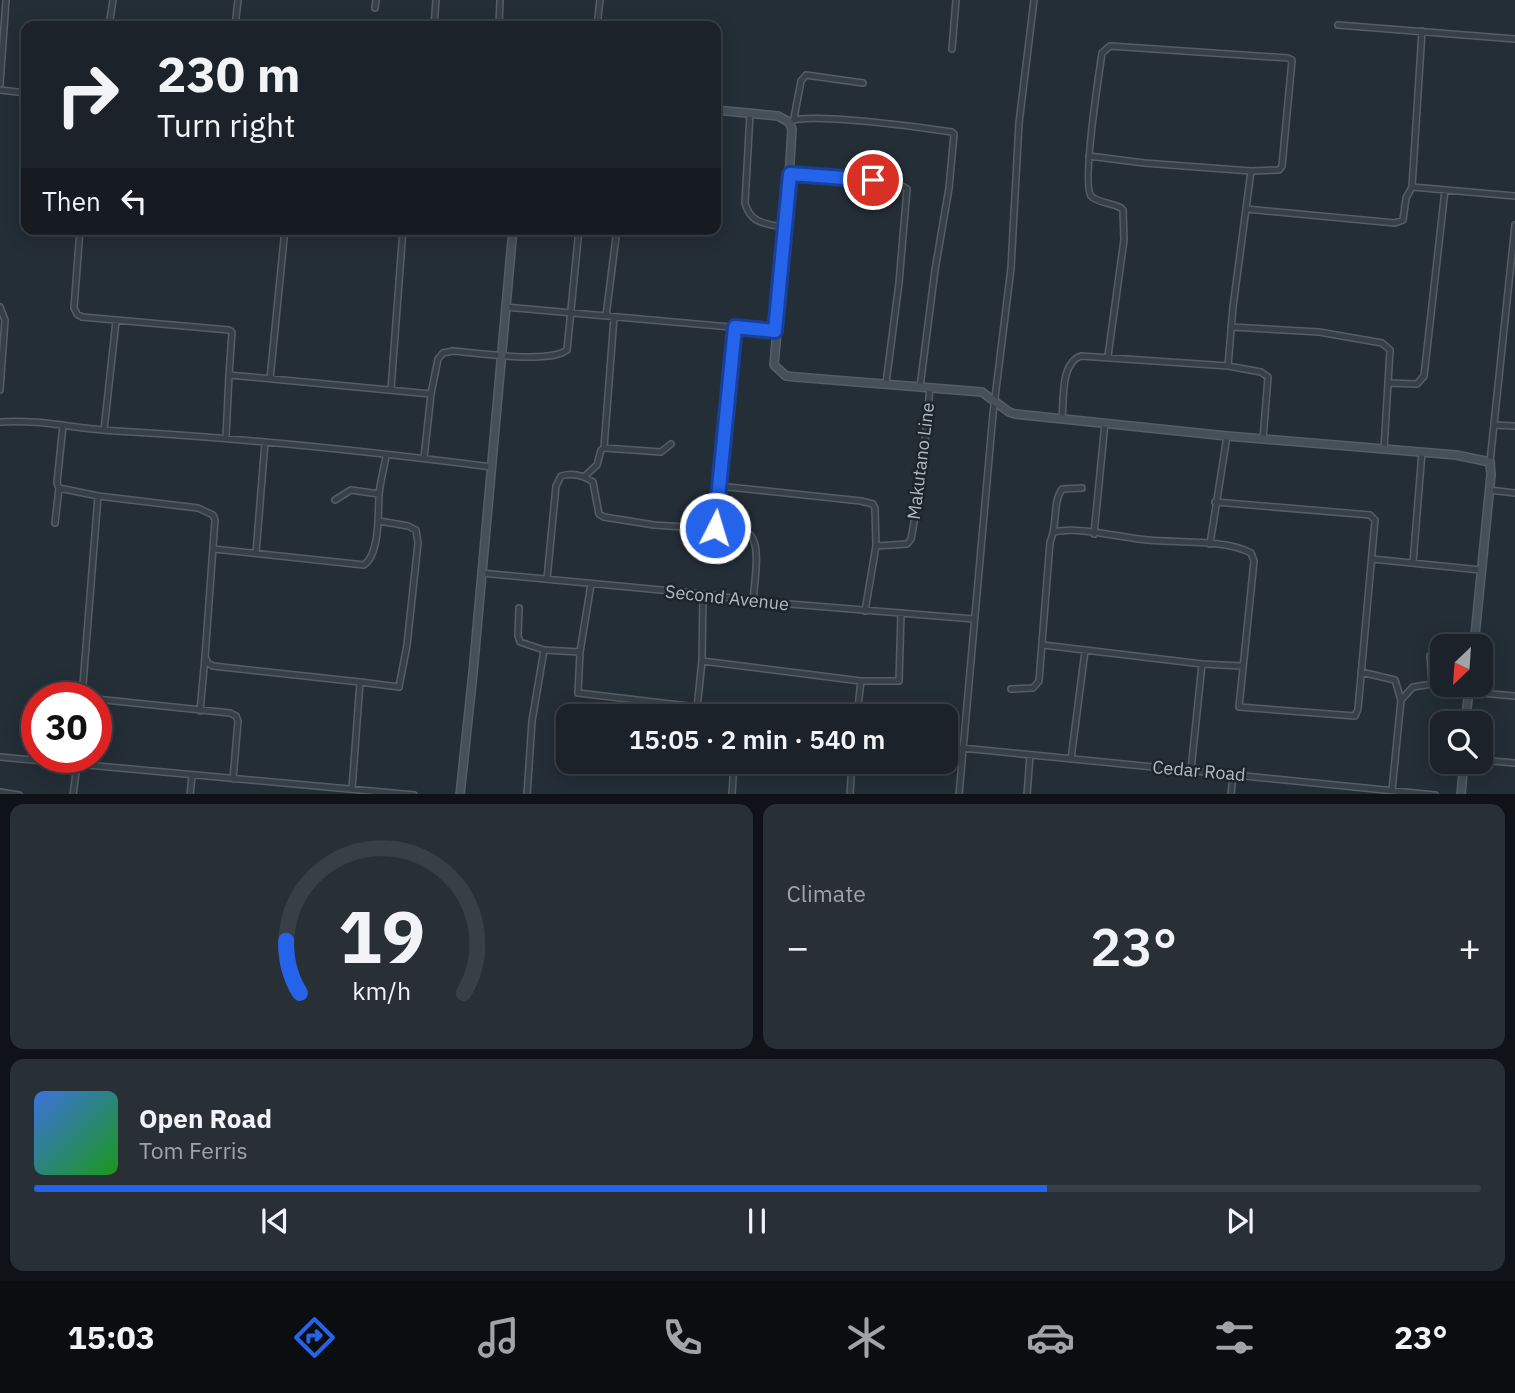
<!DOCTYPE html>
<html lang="en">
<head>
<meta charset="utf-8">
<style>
	body { margin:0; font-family:"IBM Plex Sans",sans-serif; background:#282f35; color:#f1f3f6; height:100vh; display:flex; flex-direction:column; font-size:26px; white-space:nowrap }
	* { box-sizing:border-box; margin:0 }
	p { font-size:23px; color:#a0a4a8 }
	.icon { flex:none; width:38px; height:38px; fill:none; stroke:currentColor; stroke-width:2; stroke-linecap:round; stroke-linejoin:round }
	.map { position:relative; height:794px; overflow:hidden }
	.drawer { display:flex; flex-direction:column; gap:10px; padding:10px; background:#0f1317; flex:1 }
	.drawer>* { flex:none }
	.guide { position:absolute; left:21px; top:21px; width:700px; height:214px; border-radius:14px; box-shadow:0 4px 18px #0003,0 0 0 2px #393f46; background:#1b2229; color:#f1f3f6; overflow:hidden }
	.needle { width:46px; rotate:205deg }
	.controls { position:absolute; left:1430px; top:634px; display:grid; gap:14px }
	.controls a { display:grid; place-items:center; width:63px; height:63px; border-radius:14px; background:#1b2229; box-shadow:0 4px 18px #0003,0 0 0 2px #393f46; font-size:35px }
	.speed { position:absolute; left:21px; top:682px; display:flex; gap:14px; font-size:35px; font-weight:700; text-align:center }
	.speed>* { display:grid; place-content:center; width:91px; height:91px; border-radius:50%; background:#1b2229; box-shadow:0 4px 18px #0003,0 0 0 2px #393f46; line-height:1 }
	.speed .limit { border:10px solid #d22; background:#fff; color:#111 }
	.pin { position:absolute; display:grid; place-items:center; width:60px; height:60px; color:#fff; margin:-30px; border:4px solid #fff; border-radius:50%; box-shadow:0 2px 7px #0007 }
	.me { position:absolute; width:77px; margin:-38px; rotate:5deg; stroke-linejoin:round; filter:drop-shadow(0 0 5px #0008) }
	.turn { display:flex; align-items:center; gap:24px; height:147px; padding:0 21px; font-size:32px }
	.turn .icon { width:91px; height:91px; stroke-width:2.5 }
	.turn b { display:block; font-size:49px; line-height:60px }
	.then { display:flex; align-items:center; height:66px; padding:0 21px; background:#0003; gap:14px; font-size:26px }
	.big { font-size:52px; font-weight:600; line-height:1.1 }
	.drawer .widget { flex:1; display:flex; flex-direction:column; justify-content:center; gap:10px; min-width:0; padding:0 24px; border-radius:14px; background:#282f35 }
	.drawer .dial { align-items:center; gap:0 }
	.dial svg { height:182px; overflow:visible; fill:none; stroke:#393f46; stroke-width:7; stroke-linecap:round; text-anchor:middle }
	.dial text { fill:#f1f3f6; stroke:none }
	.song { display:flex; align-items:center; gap:21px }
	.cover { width:84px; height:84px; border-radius:10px; background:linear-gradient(135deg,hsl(220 70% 55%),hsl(120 70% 35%)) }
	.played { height:7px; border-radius:4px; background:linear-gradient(90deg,#2563eb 70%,#393f46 70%) }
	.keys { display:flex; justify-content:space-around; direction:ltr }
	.heat { display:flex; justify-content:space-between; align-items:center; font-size:38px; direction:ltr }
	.drawer .tiles { flex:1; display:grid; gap:10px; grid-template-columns:1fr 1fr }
	.widget:last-child { grid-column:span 2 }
	.trip { position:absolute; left:556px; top:704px; width:402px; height:70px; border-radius:14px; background:#1b2229; box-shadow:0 4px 18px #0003,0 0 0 2px #393f46; font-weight:600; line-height:70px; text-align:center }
	.menu { display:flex; height:112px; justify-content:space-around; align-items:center; background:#0b0e10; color:#a0a4a8 }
	.menu .icon { width:49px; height:49px }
	.menu .current { color:#2563eb }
	.menu b { font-size:32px; color:#f1f3f6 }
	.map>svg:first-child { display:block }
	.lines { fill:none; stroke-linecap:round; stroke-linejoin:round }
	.street-casing { stroke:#555e65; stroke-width:8 }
	.secondary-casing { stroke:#555e65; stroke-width:10 }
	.street { stroke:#374048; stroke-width:5 }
	.secondary { stroke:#46505a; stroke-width:7 }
	.route-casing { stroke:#184099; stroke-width:18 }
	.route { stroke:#2563eb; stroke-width:12 }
	.labels { text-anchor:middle; stroke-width:5; stroke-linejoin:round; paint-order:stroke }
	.street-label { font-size:18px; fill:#b2bbc4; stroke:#1d252c }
</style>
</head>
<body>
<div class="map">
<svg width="1515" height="795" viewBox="0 0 1515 795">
	<rect width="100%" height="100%" fill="#242e37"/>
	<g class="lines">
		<g class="street-casing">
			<path id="street" d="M375 8 376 0
				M1338 25 1515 39
				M109 26 113 0
				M235 26 238 0
				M434 26 436 0
				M499 26 500 0
				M597 26 600 0
				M952 49 956 0
				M0 84 6 0
				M0 90 26 93
				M750 114 745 203C751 225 766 223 786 228
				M794 118 801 81 806 75 863 83
				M789 122C805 111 926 128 952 132L954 134 949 188 935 270 920 387
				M1089 156 1144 163 1251 171
				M790 174C813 175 892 176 907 189L899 283 886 383
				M1412 187 1422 31
				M1246 209 1395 223 1403 220 1406 198 1412 187 1515 196
				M80 229 74 308 77 314 82 317 229 330 232 332 229 375
				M435 229H441
				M0 307 5 320 0 390
				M505 307 775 331
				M606 316 617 229
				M1231 327 1319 332 1382 343 1390 350 1384 449
				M1108 356 1124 240 1123 210 1121 208C1113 203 1097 203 1091 196 1082 184 1099 73 1102 53L1110 46 1288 58 1292 60 1282 166 1279 170 1251 171 1233 307 1228 366
				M270 379 285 229
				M1388 383 1417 384 1424 376 1445 190
				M391 389 403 229
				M431 394 438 359 443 353 453 351C477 353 549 364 567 350L579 229
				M1062 419C1064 400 1060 363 1081 356L1228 366 1261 372 1268 377 1263 439
				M0 422C39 419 78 429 116 431 242 438 367 451 492 467
				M63 425 57 483 59 488 98 496 198 508 213 515 215 520 205 657 208 663 213 666 360 682 352 789
				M1494 425 1515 426
				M104 430 116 321
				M226 437 229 375 431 394 424 458
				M604 448 614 317
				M1490 462 1515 225
				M585 476 597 465 601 450 604 448 661 452 671 444
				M719 486 861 501 873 504 875 508 876 546 865 611
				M1489 490 1515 493
				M335 500 351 490 379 494
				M55 523 59 488
				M715 529 735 327
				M1055 532C1077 526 1123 538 1148 540 1177 543 1225 539 1251 553L1254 561 1239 707 1355 716 1358 709 1375 520 1370 515 1215 502
				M1094 534 1105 423
				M1210 544 1227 436
				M876 546 907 544 911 539 921 484 930 387
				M214 549 364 565C380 554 378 513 379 495 380 482 384 469 386 456
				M256 553 265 442
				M1372 559 1481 570
				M1413 563 1422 452
				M481 573 703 594 753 601 974 619
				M547 579 556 486 561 476C572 473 583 475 593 482L599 514 604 517 654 525 715 529 749 534C762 543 754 585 753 601
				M591 584 580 652 578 693 730 711 736 716
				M703 594 702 661 861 681H899L901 613
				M519 608 518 636 520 642 544 650 580 652
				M1043 645 1202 664 1242 666
				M1361 672 1395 680 1401 700 1392 790
				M360 682 399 687 407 645 418 543 416 530 408 526 379 521
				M1011 689 1033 688 1039 681 1050 542C1058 526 1052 503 1062 489L1082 488
				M1469 692 1515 696
				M82 697 98 496
				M41 698 47 693 92 698
				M96 699 230 713 236 716 238 721 233 779
				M1401 700 1413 687 1432 684 1430 656
				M697 708 702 661
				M200 711 205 657
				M857 716 861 681
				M962 748 1435 795
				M0 757 414 795
				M1071 759 1085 651
				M32 760 37 722
				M1480 760 1515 763
				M1191 770 1202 664
				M0 792 19 795
				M73 795 77 765
				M190 795 192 776
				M527 795 532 721 544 650
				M732 795 734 761
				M850 795 852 761
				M959 795 993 414 1011 268 1019 123 1034 0
				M1027 795 1030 755
				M1231 795 1233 774"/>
		</g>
		<g class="secondary-casing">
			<path id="secondary" d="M716 110 778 116 789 122 792 129 786 228 774 365 786 376 796 377 982 392 1009 412 1015 414 1227 436 1456 455 1490 462 1491 475 1474 646
				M1465 723 1470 684
				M460 795 473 673 513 229
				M1461 795 1464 761"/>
		</g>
		<use href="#street" class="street"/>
		<use href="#secondary" class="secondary"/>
	</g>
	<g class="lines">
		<g class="route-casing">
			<path id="route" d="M715 528 735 327 775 331 790 174 873 180"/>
		</g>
		<use href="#route" class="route"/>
	</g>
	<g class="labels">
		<g class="street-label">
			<text transform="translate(921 461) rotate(-83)" y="6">Makutano Line</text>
			<text transform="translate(727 598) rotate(6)" y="6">Second Avenue</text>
			<text transform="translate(1199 771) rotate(5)" y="6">Cedar Road</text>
		</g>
	</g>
</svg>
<div class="controls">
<a><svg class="needle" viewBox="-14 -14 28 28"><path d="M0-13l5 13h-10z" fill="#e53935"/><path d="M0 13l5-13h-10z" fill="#a0a4a8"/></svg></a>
<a><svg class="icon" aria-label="search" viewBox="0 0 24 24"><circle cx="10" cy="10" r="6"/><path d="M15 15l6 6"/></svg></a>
</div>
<div class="speed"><div class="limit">30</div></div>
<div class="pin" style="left:873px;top:180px;background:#d93025"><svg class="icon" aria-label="arrive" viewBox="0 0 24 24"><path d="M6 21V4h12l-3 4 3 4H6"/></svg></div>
<svg class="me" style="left:715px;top:528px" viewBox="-20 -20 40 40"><circle r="17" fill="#2563eb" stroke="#fff" stroke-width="3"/><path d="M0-11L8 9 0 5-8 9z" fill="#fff"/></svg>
<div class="trip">15:05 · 2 min · 540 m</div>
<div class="guide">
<div class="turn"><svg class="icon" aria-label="right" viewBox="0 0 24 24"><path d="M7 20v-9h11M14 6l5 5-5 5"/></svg><div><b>230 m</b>Turn right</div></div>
<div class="then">Then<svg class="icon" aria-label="left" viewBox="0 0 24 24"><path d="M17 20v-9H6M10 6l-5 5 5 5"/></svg></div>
</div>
</div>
<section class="drawer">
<div class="tiles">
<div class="widget dial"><svg viewBox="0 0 100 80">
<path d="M14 69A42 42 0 1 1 86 69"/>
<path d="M14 69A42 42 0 0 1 8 46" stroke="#2563eb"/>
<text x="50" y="56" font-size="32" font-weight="700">19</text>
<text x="50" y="72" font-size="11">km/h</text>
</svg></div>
<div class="widget"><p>Climate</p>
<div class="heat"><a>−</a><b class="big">23°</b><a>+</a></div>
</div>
<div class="widget">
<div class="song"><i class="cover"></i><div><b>Open Road</b><p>Tom Ferris</p></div></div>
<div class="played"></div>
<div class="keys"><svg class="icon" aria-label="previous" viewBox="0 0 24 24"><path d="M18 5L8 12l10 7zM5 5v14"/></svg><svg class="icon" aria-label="pause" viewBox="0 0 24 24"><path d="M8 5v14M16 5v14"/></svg><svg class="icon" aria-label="next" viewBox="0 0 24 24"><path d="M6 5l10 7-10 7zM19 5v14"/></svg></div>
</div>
</div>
</section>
<nav class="menu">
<b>15:03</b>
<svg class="icon current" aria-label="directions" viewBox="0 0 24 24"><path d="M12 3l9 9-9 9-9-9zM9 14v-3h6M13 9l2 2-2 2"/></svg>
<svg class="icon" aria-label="music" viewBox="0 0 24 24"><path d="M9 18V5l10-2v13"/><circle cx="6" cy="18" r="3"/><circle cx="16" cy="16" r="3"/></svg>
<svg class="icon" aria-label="phone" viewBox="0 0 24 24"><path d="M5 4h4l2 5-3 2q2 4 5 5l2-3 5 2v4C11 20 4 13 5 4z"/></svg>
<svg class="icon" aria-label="climate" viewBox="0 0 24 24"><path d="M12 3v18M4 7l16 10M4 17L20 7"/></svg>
<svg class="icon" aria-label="car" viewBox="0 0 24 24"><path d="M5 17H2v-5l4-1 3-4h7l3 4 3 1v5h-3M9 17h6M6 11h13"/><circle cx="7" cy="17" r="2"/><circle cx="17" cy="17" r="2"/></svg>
<svg class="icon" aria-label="filters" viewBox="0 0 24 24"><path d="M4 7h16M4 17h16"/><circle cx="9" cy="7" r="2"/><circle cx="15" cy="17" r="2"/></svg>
<b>23°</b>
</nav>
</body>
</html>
